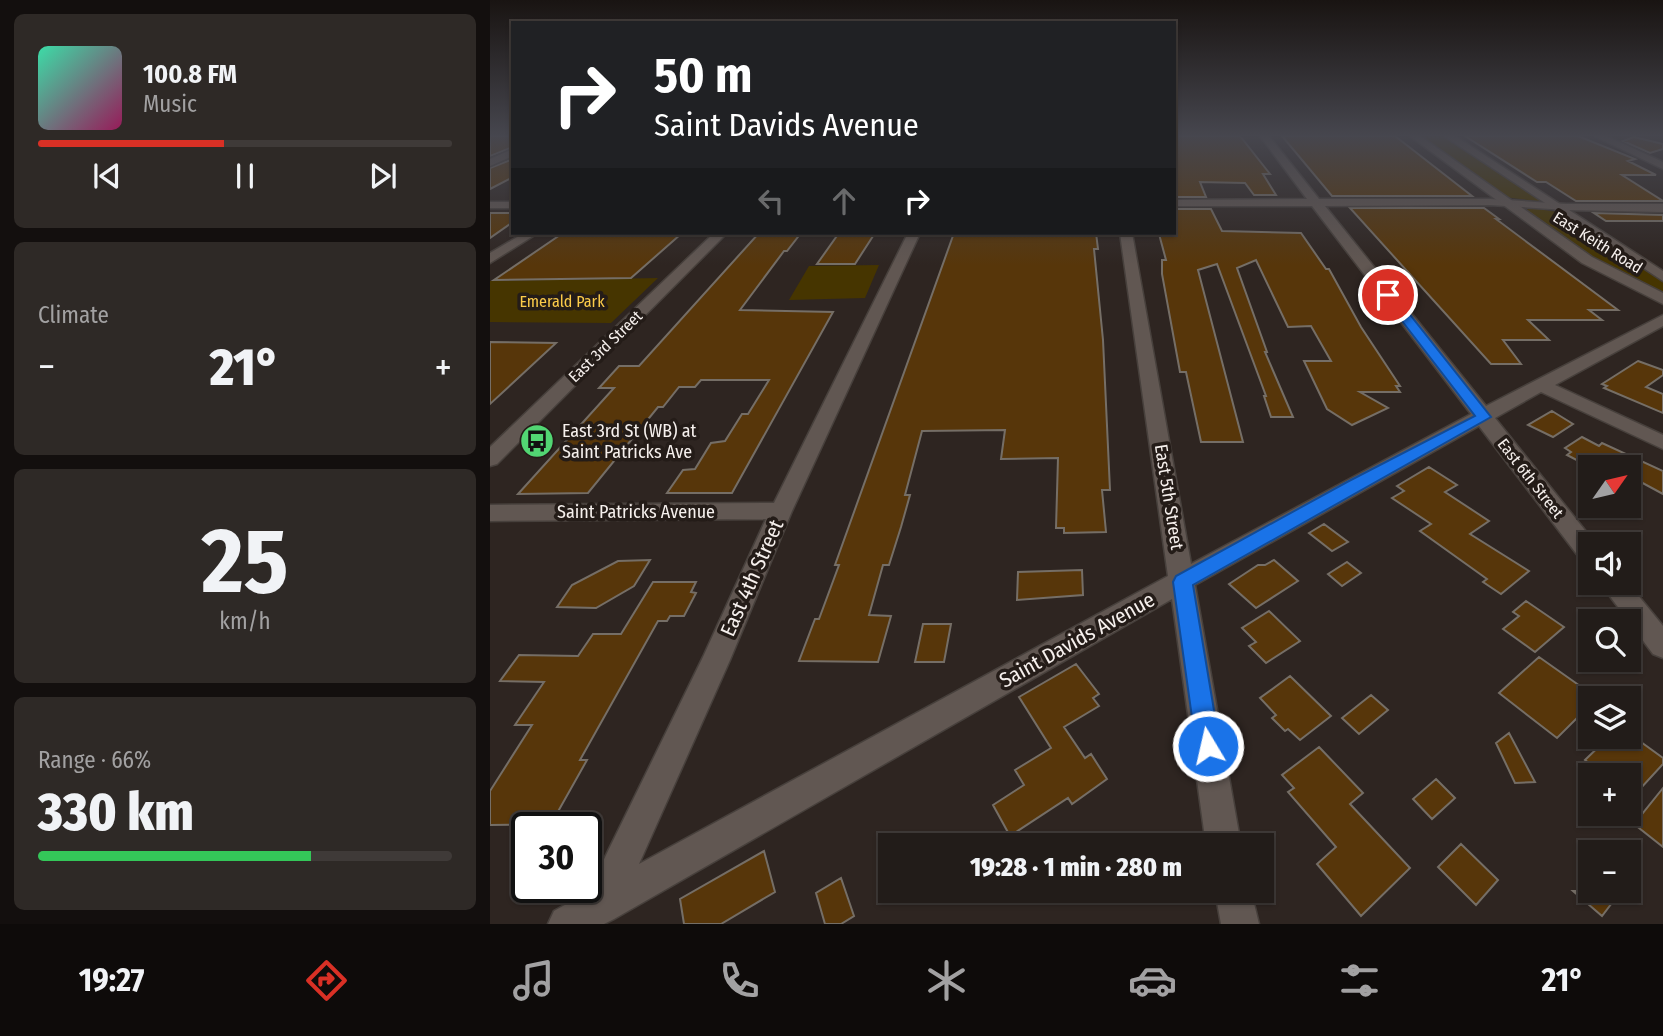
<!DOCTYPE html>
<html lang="en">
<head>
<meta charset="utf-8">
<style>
	body { margin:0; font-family:"Fira Sans Condensed",sans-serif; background:#2e2926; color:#f1f3f6; height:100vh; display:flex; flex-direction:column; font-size:26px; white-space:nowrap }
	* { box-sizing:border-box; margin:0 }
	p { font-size:23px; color:#a2a1a2 }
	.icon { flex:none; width:38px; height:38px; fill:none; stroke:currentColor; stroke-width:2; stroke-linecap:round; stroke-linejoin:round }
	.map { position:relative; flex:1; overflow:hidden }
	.panel { display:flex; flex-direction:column; gap:14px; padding:14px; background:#130f0e; width:490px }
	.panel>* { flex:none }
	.guide { position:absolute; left:21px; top:21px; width:665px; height:214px; border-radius:0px; box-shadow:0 2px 5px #0004,0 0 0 2px #3f3a38; background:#202124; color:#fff; overflow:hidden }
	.needle { width:46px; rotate:56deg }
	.buttons { position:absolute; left:1088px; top:455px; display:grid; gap:14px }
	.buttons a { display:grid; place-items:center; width:63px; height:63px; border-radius:0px; background:#221c19; box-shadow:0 2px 5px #0004,0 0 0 2px #3f3a38; font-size:35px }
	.speed { position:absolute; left:21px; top:812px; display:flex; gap:14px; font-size:35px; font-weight:700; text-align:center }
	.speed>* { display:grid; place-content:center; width:91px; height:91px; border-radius:50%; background:#221c19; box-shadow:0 2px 5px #0004,0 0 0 2px #3f3a38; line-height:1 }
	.speed .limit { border:4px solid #111; border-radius:10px; background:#fff; color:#111 }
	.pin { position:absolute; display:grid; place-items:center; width:60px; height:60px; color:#fff; margin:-30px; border:4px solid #fff; border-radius:50%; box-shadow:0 2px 7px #0007 }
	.me { position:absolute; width:77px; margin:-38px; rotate:351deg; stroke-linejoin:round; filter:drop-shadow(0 0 5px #0008) }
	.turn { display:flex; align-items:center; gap:24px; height:147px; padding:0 28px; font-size:32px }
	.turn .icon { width:91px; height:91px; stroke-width:2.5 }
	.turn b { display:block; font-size:49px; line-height:60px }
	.lanes { display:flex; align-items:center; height:66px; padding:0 28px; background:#0003; justify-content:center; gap:35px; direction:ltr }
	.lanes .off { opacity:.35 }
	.big { font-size:52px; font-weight:800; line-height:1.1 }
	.panel .tile { flex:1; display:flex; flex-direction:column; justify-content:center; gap:10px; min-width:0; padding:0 24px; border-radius:10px; background:#2e2926 }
	.panel .dial { align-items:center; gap:0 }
	.dial b { font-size:91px; line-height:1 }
	.song { display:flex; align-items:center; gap:21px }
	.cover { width:84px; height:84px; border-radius:10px; background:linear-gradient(135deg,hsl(160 70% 55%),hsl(330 70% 35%)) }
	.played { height:7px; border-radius:4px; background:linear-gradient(90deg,#d93025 45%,#3f3a38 45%) }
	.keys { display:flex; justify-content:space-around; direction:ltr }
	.heat { display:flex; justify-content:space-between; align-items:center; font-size:38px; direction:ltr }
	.charge { height:10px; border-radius:5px; background:linear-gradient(90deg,#34c759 66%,#3f3a38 0) }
	.trip { position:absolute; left:388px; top:833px; width:396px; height:70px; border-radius:0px; background:#221c19; box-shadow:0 2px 5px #0004,0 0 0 2px #3f3a38; font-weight:800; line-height:70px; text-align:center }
	.dock { display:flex; height:112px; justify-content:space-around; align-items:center; background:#0e0b0a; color:#a2a1a2 }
	.dock .icon { width:49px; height:49px }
	.dock .active { color:#d93025 }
	.dock b { font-size:32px; color:#f1f3f6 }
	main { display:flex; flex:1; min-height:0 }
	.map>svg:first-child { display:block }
	.green { fill:#463500 }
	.building { fill:#57360a; stroke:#756e66; stroke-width:2 }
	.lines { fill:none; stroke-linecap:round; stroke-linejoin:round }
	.minor-casing { stroke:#47403c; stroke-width:3 }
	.tertiary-casing { stroke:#47403c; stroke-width:3 }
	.minor { fill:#615752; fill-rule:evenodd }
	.tertiary { fill:#615752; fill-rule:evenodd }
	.route { fill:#1a73e8; stroke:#114b97; stroke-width:2 }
	.labels { text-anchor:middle; stroke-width:7; stroke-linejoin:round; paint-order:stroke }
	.far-street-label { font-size:16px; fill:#f6f0ed; stroke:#241c18 }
	.far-park-label { font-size:16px; fill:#fbcb49; stroke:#241c18 }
	.poi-label { font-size:18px; fill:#f6f0ed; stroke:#241c18; text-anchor:start }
	.street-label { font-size:18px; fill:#f6f0ed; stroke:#241c18 }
	.near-street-label { font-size:21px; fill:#f6f0ed; stroke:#241c18 }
</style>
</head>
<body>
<main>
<section class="panel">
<div class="tile">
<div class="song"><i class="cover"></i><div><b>100.8 FM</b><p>Music</p></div></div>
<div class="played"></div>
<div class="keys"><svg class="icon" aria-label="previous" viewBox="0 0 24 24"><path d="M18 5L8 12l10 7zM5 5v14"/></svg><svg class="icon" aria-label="pause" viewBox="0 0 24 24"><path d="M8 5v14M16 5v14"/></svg><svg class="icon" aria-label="next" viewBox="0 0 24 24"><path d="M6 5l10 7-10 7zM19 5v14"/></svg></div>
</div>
<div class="tile"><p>Climate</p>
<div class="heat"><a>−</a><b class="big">21°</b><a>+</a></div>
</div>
<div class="tile dial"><b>25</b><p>km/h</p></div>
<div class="tile"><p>Range · 66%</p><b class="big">330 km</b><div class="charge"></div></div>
</section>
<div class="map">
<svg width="1173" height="924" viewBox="0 0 1173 924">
	<rect width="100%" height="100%" fill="#2e2521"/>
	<path class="green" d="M928 136H954L1055 202 1014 197Z
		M1041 208 1068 212 1173 281V296L1123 272 1034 211Z
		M389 265 375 298 299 300 319 266Z
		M168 278 121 323 0 322V281Z"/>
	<path class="building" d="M0 136H23V147L0 156Z
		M684 136H750L780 174H773L786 195H764L755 183 710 182 716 197H684Z
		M792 136H905L982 196H842Z
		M975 136H1088L1145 159 1138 161 1166 175H1132L1173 201H1086L1056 182H1047Z
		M1144 137 1173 144V149L1160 153 1133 141Z
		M23 159V177L0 189V168Z
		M860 208H994L1009 219H1006L1128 310H1099L1112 320H1038L1059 340H1013L1031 364H1001Z
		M684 209H721L732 231 811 233 836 269H839L871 327 910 386H906L910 392H870L898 408 862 425 837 409 814 361H841L821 326 798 327 766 260 747 268 777 352H775L803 417H781L774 396H776L727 264 708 270 753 442H711L696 372H690L672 274V260H676L669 234H684Z
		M0 213H23V222L0 238Z
		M1104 213 1173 215V221H1116Z
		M73 233H122L120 234H191L141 278 4 280Z
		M269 233H311L297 251H294L250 310 343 312 242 493H177L193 470 205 469 221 443 235 441 252 414H258L279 380H211L205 387H189L173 407H168L98 493 28 494 124 388H109L129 366H149Z
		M349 233H385L365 264H327Z
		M464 233H606L608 249H604L613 340 620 490H612L616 532 574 533V528H566L568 458 511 459 515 430 432 431 415 495H420L411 527 399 565H393L379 615 401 616 388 662 309 661 325 619H329L349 565H345Z
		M0 342 66 343 0 404Z
		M1148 361 1173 370V375L1156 387 1173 394V413L1114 388 1117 386 1112 384Z
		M1062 411 1083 424 1063 437 1038 425Z
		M1092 437 1109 446 1112 443 1173 471V494L1149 481 1139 489V467H1100L1077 455 1081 452 1075 448Z
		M939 467 967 485 955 492 999 521 980 534 1039 571 1011 594 993 582 997 579 930 531 941 524 902 498 914 491 907 486Z
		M834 524 858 542 842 551 819 533Z
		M160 560 144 586 106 608 67 607 82 585 128 561Z
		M784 560 808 581 766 608 739 584 768 565H775Z
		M857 562 871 573 852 586 838 574Z
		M592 570 593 595 527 600 528 572Z
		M163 582H206L201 592 206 593 194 616H180L177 621H168L90 760H97L61 824 0 825V791L42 725H25L54 682 10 681 29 655 88 656 103 634H131Z
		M1036 601 1074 627 1045 652 1013 629 1029 616 1023 612Z
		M779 611 810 641 776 663 759 646 766 642 752 628Z
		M433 624H461L454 662H425Z
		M1049 657 1107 698H1101V704L1067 738 1009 693Z
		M586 664 609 694 603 698 609 706 574 727 595 758 601 754 617 779 582 804 578 798 520 836 503 805 534 785 525 770 561 748 529 697Z
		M800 676 841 716 810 740 798 729 795 731 782 718 786 715 770 698Z
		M881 695 898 710 869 734 852 718Z
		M1019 733 1045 782 1025 783 1006 743Z
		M1119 737H1144L1173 758V764L1139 801V775H1115L1095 760Z
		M829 747 873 793 860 804 920 868 871 916 827 864 846 847 798 792 804 788 792 775Z
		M946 779 965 798 942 819 923 799Z
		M1173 788V847L1144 824Z
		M971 844 1008 880 986 905 948 867Z
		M274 851 285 892 231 924H194L190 899Z
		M351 878 364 916 351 924H335L326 893Z
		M1083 891H1131L1112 916Z"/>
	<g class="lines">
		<g class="minor-casing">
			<path id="minor" d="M770 136H779L829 199H1000L1076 204H1173V212L1076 210 1000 205 835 206 996 406 1173 315V326L1065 385 1173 435V449L1051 392 1005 418 1106 544H1101V564L1092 561 989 426 705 585 751 845H716L682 599 124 919 114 924H58L64 911 98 892 213 657 276 519 0 521V505L284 503 418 233H430L302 511 240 660 149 864 678 576 630 233H642L701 564 981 414 822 206H684V200L817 199Z
				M1104 136H1116L1173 162V169Z
				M23 149V156L0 166V159Z
				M0 202H23V208H0Z
				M34 233H48L0 263V253Z
				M1110 583H1138L1173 626V658L1163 654Z
				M725 891H761L769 924H731Z"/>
		</g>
		<g class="tertiary-casing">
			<path id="tertiary" d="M920 136H930L1102 257 1173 293V304L1092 263Z
				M954 136H965L1173 271V281Z
				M224 233H237L7 464 0 466V447Z"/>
		</g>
		<use href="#minor" class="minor"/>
		<use href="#tertiary" class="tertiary"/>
	</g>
	<linearGradient id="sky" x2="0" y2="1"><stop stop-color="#191412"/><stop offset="0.51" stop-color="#46464e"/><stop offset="1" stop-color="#46464e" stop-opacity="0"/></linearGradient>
	<rect width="1173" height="265" fill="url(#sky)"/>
	<path class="route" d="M898 291 902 292 1001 417 703 585 730 746 727 754 718 757 710 754 706 746 683 582 686 576 857 482 985 416 892 295Z"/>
	<defs>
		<g id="bus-disc" transform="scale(1.75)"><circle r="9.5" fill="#52d673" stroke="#241c18"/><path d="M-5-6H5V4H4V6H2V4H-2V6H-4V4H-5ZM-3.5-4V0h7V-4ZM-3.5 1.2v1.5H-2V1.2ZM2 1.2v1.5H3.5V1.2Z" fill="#111"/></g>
	</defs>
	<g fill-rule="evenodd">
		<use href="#bus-disc" x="47" y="441"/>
	</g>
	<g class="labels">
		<g class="far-street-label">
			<text transform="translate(1108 242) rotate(32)" y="6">East Keith Road</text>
			<text transform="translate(115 346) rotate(-44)" y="6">East 3rd Street</text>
			<text transform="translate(1041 478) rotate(52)" y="6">East 6th Street</text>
		</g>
		<g class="far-park-label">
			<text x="72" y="307">Emerald Park</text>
		</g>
		<g class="poi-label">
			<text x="72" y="437">East 3rd St (WB) at<tspan x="72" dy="21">Saint Patricks Ave</tspan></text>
		</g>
		<g class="street-label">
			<text transform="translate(679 497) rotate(81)" y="6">East 5th Street</text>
			<text x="146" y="518">Saint Patricks Avenue</text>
		</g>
		<g class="near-street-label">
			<text transform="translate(262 578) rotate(-66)" y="7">East 4th Street</text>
			<text transform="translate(587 640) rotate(-29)" y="7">Saint Davids Avenue</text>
		</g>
	</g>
</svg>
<div class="buttons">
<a><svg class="needle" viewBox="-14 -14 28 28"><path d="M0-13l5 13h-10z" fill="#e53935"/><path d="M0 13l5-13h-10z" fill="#a2a1a2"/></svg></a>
<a><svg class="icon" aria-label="sound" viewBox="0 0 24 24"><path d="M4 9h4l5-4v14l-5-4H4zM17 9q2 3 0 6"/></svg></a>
<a><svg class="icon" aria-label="search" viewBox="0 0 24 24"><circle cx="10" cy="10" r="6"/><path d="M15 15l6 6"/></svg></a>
<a><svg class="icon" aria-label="layers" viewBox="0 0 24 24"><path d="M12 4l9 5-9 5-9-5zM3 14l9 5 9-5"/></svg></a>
<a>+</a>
<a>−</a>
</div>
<div class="speed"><div class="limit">30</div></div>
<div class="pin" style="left:898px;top:295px;background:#d93025"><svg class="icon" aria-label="arrive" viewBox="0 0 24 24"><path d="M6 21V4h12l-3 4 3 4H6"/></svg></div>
<svg class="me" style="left:718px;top:746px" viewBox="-20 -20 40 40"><circle r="17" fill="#1a73e8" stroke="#fff" stroke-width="3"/><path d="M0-11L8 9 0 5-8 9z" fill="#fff"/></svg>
<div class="trip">19:28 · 1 min · 280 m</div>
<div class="guide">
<div class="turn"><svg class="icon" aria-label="right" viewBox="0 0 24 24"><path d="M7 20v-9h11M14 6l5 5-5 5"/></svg><div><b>50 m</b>Saint Davids Avenue</div></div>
<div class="lanes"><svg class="icon off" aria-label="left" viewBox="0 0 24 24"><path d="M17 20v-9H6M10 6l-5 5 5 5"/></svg><svg class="icon off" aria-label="ahead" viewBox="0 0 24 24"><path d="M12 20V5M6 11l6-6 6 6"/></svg><svg class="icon" aria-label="right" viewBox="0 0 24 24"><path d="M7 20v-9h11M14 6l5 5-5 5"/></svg></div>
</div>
</div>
</main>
<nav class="dock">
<b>19:27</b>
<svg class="icon active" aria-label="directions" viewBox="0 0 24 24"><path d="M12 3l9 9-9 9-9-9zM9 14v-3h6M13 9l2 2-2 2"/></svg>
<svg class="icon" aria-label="music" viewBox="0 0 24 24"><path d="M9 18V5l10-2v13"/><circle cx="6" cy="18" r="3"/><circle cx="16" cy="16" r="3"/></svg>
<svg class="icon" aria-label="phone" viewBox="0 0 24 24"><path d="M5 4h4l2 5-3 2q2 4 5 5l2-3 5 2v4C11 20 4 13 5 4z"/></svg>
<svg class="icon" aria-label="climate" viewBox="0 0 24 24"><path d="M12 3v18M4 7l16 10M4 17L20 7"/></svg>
<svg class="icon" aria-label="car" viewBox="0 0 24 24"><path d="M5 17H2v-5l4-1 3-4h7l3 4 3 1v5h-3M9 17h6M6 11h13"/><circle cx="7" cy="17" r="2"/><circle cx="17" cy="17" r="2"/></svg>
<svg class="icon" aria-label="filters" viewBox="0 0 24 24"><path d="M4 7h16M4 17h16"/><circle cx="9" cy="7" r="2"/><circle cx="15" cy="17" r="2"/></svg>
<b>21°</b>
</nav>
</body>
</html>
